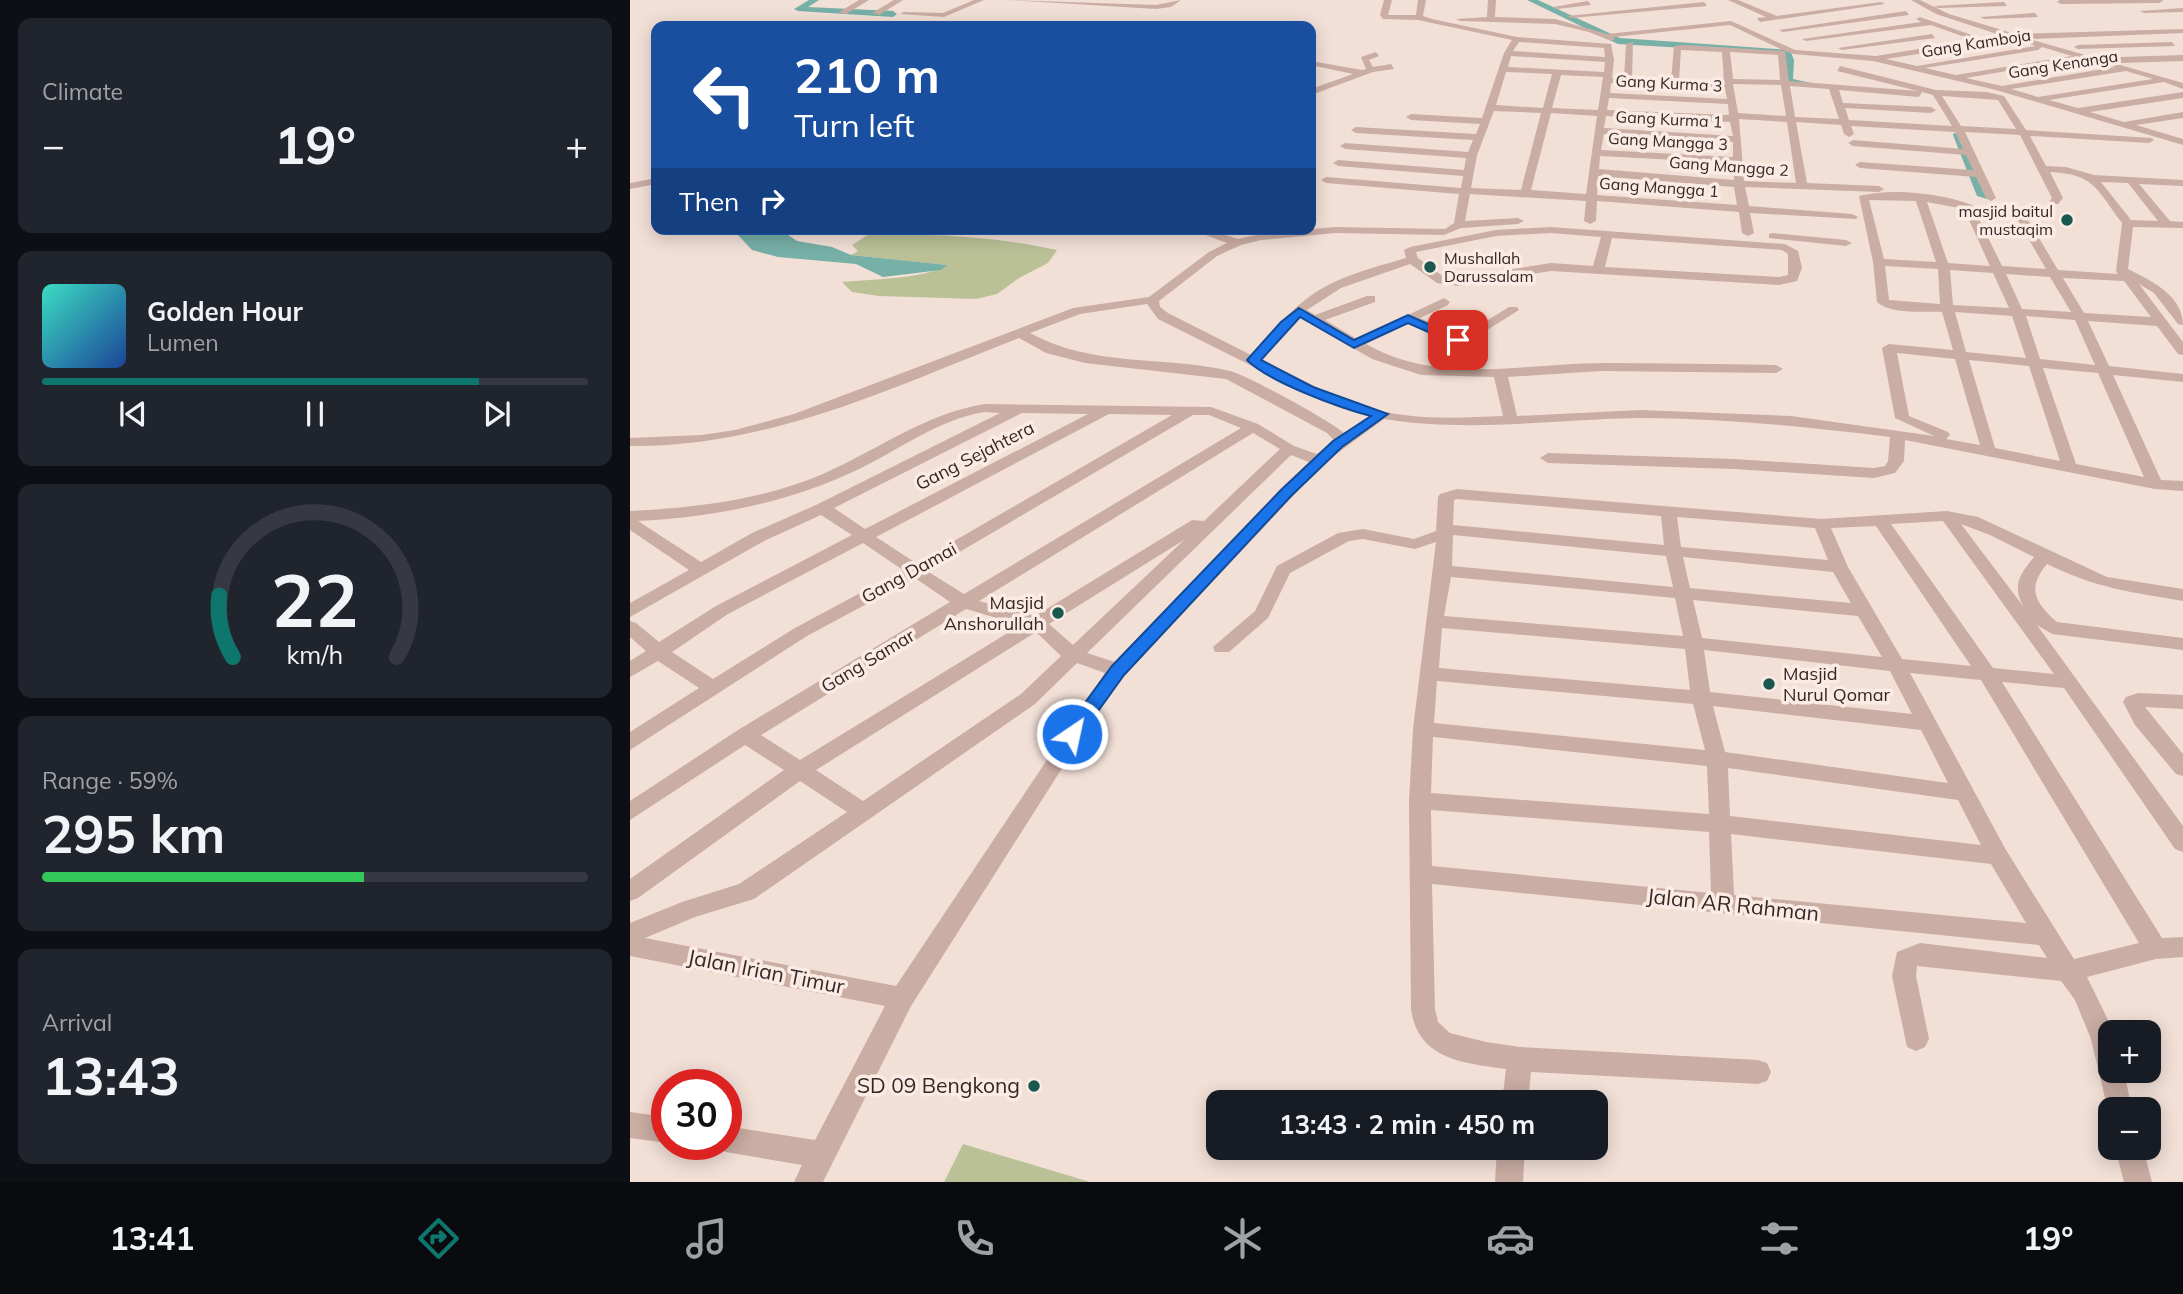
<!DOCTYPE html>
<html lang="en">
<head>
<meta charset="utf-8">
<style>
	body { margin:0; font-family:Mulish,sans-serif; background:#20242c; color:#f1f3f6; height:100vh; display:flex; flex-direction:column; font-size:26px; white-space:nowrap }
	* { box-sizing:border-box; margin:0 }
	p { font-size:23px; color:#9ea1a6 }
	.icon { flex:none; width:38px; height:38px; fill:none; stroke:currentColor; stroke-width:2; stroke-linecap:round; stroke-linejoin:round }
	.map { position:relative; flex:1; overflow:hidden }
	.panel { display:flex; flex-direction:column; gap:18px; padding:18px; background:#0d0f14; width:630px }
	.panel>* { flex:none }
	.guide { position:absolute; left:21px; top:21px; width:665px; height:214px; border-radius:14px; box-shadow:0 4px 18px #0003; background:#1a4fa0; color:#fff; overflow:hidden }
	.tools { position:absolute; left:1468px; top:1020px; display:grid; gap:14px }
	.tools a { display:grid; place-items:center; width:63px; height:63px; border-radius:14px; background:#171b24; box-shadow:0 4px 18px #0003; font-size:35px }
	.speed { position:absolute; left:21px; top:1069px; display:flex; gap:14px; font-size:35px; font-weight:700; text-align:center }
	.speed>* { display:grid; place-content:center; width:91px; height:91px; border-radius:50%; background:#171b24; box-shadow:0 4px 18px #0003; line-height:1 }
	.speed .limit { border:10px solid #d22; background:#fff; color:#111 }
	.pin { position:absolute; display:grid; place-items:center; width:60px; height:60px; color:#fff; margin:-30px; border-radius:14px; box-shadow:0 4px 10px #0006 }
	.me { position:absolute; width:77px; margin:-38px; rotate:34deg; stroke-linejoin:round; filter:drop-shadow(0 0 5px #0008) }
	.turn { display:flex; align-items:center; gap:24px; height:147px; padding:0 28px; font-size:32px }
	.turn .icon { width:91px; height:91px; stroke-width:2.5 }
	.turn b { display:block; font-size:49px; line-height:60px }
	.then { display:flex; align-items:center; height:66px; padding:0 28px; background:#0003; gap:14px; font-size:26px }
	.big { font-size:52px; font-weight:700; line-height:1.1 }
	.panel .card { flex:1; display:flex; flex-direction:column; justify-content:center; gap:10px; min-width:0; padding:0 24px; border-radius:14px; background:#20242c }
	.panel .dial { align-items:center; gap:0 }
	.dial svg { height:182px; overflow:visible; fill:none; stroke:#363941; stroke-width:7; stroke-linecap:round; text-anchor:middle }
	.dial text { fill:#f1f3f6; stroke:none }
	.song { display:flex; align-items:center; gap:21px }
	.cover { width:84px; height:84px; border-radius:10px; background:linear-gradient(135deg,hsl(170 70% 55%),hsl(220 70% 35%)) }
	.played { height:7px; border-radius:4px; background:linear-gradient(90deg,#0f766e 80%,#363941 80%) }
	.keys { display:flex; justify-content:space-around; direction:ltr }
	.heat { display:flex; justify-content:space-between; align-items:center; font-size:38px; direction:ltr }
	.charge { height:10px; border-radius:5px; background:linear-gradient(90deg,#34c759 59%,#363941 0) }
	.trip { position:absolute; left:576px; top:1090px; width:402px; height:70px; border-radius:14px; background:#171b24; box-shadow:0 4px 18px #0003; font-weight:700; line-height:70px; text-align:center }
	.menu { display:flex; height:112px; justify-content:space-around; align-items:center; background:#090b0e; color:#9ea1a6 }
	.menu .icon { width:49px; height:49px }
	.menu .current { color:#0f766e }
	.menu b { font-size:32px; color:#f1f3f6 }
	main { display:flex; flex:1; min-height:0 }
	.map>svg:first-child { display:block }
	.green { fill:#bbc197 }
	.water { fill:#76b0a7 }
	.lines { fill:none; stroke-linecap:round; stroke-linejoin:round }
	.canal { fill:#76b0a7; fill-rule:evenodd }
	.street { fill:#caada3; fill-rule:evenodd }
	.route { fill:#1a73e8; stroke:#114b97; stroke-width:2 }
	.poi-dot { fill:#1a574f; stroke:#faebe4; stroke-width:2.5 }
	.labels { text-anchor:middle; stroke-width:7; stroke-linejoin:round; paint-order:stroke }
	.far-street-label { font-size:16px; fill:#352725; stroke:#faebe4 }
	.far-poi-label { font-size:16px; fill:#352725; stroke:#faebe4; text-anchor:end }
	.street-label { font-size:18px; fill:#352725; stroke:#faebe4 }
	.poi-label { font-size:18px; fill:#352725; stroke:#faebe4; text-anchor:end }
	.near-street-label { font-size:21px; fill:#352725; stroke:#faebe4 }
	.near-poi-label { font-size:21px; fill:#352725; stroke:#faebe4; text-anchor:end }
</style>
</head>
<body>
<main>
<section class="panel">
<div class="card"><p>Climate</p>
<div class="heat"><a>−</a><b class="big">19°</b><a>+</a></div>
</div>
<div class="card">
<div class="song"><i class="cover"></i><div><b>Golden Hour</b><p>Lumen</p></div></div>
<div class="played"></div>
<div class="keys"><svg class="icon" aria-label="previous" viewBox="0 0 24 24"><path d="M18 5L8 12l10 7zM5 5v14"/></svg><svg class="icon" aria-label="pause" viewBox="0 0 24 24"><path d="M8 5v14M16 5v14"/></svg><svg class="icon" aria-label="next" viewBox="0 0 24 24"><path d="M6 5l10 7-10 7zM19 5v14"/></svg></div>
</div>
<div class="card dial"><svg viewBox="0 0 100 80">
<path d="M14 69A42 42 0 1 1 86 69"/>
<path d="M14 69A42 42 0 0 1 8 42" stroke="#0f766e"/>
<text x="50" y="56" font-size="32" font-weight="700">22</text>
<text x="50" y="72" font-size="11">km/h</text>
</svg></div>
<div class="card"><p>Range · 59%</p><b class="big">295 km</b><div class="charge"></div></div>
<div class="card"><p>Arrival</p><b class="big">13:43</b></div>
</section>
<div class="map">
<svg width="1553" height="1182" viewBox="0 0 1553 1182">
	<rect width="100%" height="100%" fill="#f2e0d7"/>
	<path class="green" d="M239 234C302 234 365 236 427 250L418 263 389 278 367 294 346 299 249 296 222 292 212 282C234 280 303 278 316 265L221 255 228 251 222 245Z
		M333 1144 460 1182H314Z"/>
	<path class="water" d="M93 229H149L167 241 202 247 221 255 317 265 311 270 253 277 226 264 148 257 122 250 108 235 99 234Z"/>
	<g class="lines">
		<path class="canal" d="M179 0H189L178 7 263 11 267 14 263 17 168 11 164 9Z
			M897 0H908L990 38 1160 50 1164 60 1163 79 1181 83 1176 86 1155 84 1153 54 988 44Z
			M1324 133 1333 135 1359 196 1357 199 1347 196 1323 135Z"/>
		<path class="street" d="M229 0H239L216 14 209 12Z
			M264 0H273L249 15 242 13Z
			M344 0H354L314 17 270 14 274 12 313 13Z
			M376 0 526 5 551 0 541 7 526 9Z
			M754 0H762L758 15H786L788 0H796L793 16 802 19 887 37 981 44 984 60 982 78H994L996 44 1003 42 1002 79 1041 80 1044 46 1054 45 1155 51 1100 25 983 37 985 39 981 41 959 32 925 24 830 21 826 19 857 17 858 0H866L865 17 925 19 977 34 1101 21 1165 50 1246 56 1343 40 1301 25 1176 41 1172 39 1291 22 1286 19 1290 17 1353 39 1373 36 1306 14 1281 0H1290L1319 14 1385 34 1553 29V33L1399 39 1553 83V89L1534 82 1419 100 1448 108 1553 92V98L1460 112 1494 122 1553 112V118L1506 125 1553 139V145L1366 90 1243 61 1163 54 1155 51 1159 81 1288 91 1207 71 1210 66 1306 90 1356 92 1374 96 1396 130 1522 138 1524 140 1519 143 1400 136 1416 166 1436 167 1464 175 1553 180V186L1509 184 1540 221 1553 222V228L1503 227 1498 269C1521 281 1553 295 1553 325L1548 324 1524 293 1509 284 1553 342V355L1548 354 1527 326 1458 321 1479 366 1553 374V382L1483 375 1531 480 1553 481V491L1525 489 1275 440 1274 461 1265 473 1244 478 1104 469 918 463 910 458 918 453 1104 459 1244 468 1255 466 1258 461 1260 437C1177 427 1094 418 1010 418 924 419 840 433 754 419L694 463 495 675 476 699 281 1006 193 1182H164L172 1165 96 1152 86 1149 85 1144H96V1126L185 1140 255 1006 0 956V923L52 902 109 884 217 812 170 781 8 898 0 901V879L154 770 115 745 0 820V801L108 730 320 602 285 578 177 636 0 750V732L69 688 28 661 0 677V661L16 651 0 637V621L6 623 29 642 86 606 222 535 191 515 134 541 0 617V603L59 570 0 530V511C66 508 132 500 193 474 247 450 295 414 354 404L581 407 628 424 664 446 687 454 704 440 697 433 596 379 455 363 416 353 389 338C260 388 141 447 0 446V438L72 435 105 430 164 414 443 308 519 297 579 252 597 243 560 229H577L608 239 631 234 705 227 815 229 824 223 829 194 696 183 691 180 696 177 831 188 833 176 708 166 703 163 708 160 834 170 836 158 715 149 710 146 715 143 838 152 843 140 726 133 721 130 726 127 846 134 850 124 781 120 776 117 781 114 852 118 874 53 882 40 788 20 753 19 750 15ZM1384 39 1406 46 1287 66 1256 59ZM889 42 974 48 975 57 883 51ZM1412 47 1442 56 1326 75 1295 68 1408 50ZM1051 50 1092 52 1094 83 1049 81ZM1100 52 1148 55 1150 80 1103 79ZM881 56 975 62 974 72 878 67ZM1451 58 1485 67 1372 86 1336 78ZM1496 71 1523 79 1408 97 1381 89ZM876 72 922 74 913 108 866 105ZM931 75 973 77 968 110 922 108ZM981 83 1095 88 1097 99 980 93ZM1103 84 1151 85 1156 116 1108 113ZM1160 86 1199 89 1209 119 1165 117ZM1209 90 1289 97 1292 92 1303 95 1322 126 1219 120 1215 108 1301 113 1306 110 1301 107 1213 103ZM1312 96 1368 100 1386 129 1331 126ZM979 98 1098 104 1099 115 977 110ZM864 111 911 113 891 190 841 188 847 155ZM921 113 967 116 956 194 901 190ZM976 116 1100 122 1103 136 974 128ZM1109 119 1157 122 1166 183 1114 181ZM1166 122 1211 125 1214 134 1219 137 1224 134 1221 126 1325 132 1333 149 1223 140 1218 143 1223 146 1336 155 1343 170 1230 162 1225 165 1230 168 1346 177 1356 198 1361 201 1366 198 1335 132 1390 135 1422 198 1419 202 1420 204H1428L1433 198 1420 172C1465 174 1467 190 1492 223L1486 271 1488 274 1428 270 1391 208 1382 210 1416 269 1372 266 1342 205C1309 193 1263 188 1229 196L1243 262 1247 302C1261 315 1293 311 1312 312L1323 350 1259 344 1252 348 1265 418 1304 436 1161 416 1010 410 887 416 878 377 971 371 1146 373 1153 369 1146 365C1089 364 1031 363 974 363 894 363 809 386 736 344L780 323 833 345 889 310 887 307H879L832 336 790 318 818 305 820 302 814 298 727 339 695 320 745 302V296H737L685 315 677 310 711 288 780 264 807 283 828 286 921 271 1149 285 1167 281 1172 268 1168 251 1155 244 921 227 866 230 780 247 774 250 776 258C743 268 707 276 679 297 657 313 639 335 621 355L538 313 530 307 529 301 587 256 611 245 631 240 705 233 814 235 831 228 888 224 894 221 888 218 835 221 840 194 956 201 954 221 960 224 966 221 967 201 1109 212 1112 233 1118 236 1124 233 1120 213 1226 219 1228 217 1222 214 1119 206 1115 187 1249 192 1254 189 1249 186 1177 183ZM974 134 1103 142V157L971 150ZM970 156 1103 163 1104 180 969 169ZM968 176 1104 187 1107 205 967 195ZM1471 182 1498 183 1528 221 1501 220ZM1239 200 1286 201 1306 262 1254 259ZM1297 202 1334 209 1360 266 1318 263ZM921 233 971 237 963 266 921 263 828 278 814 277 788 258 786 252 866 236ZM982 238 1152 250 1158 254V275L1149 277 975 267ZM1255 266 1308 269 1310 304 1259 300ZM1320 270 1363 273 1379 308 1323 305ZM1376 274 1420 277 1441 312 1392 309ZM1433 278 1494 281 1521 317 1454 313ZM517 304 528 319 674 392 739 416 714 433C701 421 617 375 600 371 532 355 464 368 400 333L450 314ZM1325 312 1382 316 1396 358 1336 352ZM1396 316 1445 320 1465 365 1410 359ZM670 317 742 359 791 375 864 377 873 416C829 418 776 421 734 406 698 394 664 376 631 360ZM1267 353 1325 359 1350 445 1316 439 1320 435 1318 432 1279 416ZM1339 360 1399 366 1430 461 1365 448ZM1413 368 1468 373 1514 477 1446 464ZM354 412 370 413 186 505 122 533 71 562 8 521C84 517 158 503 227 470 269 450 307 420 354 412ZM392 413 458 414 235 529 204 508ZM479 414 542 415 286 563 246 537ZM563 415H579L611 428 334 594 297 571ZM623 433 650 449 574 521 562 520 405 616 349 601ZM661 455 679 462 485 662 457 653ZM554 540 443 645 419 624ZM233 543 273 570 165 628 83 679 42 652 98 614ZM336 609 391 625 170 760 131 735ZM406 632 431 656 391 694 233 801 186 770ZM447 663 475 673 266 986 15 938 65 917 124 899 405 704Z
			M1098 0H1108L1147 16 1251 2 1255 4 1130 22 1127 18 1136 17Z
			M1430 0H1532L1533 1 1529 3 1431 4 1427 2Z
			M958 1 961 5 927 9 923 7Z
			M1074 2 1077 6 941 18 937 16Z
			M1374 2 1377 6 1308 8 1304 6Z
			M1553 8V12L1514 13 1510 11Z
			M1276 11 1279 15 1153 32 1149 30Z
			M1405 13 1408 17 1354 19 1350 17Z
			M1302 34 1305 38 1212 50 1208 48Z
			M1542 42 1545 46 1448 49 1444 47 1448 45Z
			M746 52 749 56 739 60 743 67 761 64 764 69 743 72 681 95V89L723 74 681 65V61L732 70 736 69 731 57Z
			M1553 55V61L1489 63 1485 60 1489 57Z
			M26 178V184L0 189V183Z
			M1143 233 1216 240 1222 243 1216 246 1139 238V234Z
			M827 489 1191 519 1317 511 1348 517 1477 577 1553 589V601C1500 592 1466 588 1417 564 1397 588 1404 602 1427 622L1553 638V650L1422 634 1407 625 1553 826V852L1545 849 1434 688 1372 682 1532 938 1553 937V957L1526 959 1457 977 1484 1032H1480V1071H1494L1502 1110H1480V1119L1461 1039 1445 1000 1431 981 1287 966 1286 976 1299 1039 1295 1047 1286 1051 1277 1047 1262 976 1267 952 1290 943 1417 958 1409 945 802 884 805 1009 808 1022 820 1033 856 1042 890 1047 1128 1060 1137 1063 1141 1072 1137 1081 1128 1084 901 1072 898 1102H872L876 1069C834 1063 788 1060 781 1009L779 801 783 729 806 542 785 549 733 539 719 541 660 573 638 618 599 652H585L583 647 625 611 647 566 708 533 733 529 784 539 806 531 808 497 810 494ZM827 499 1031 516 1034 545 823 525 824 500ZM1047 517 1185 528 1198 560 1051 547ZM1313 521 1424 674 1363 668 1261 524ZM1331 524 1360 535 1404 557C1390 574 1382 585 1393 606ZM1246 526 1341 666 1272 659 1218 567 1201 528ZM823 535 1036 556 1043 587 822 566ZM1053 557 1203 572 1221 603 1060 588ZM821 577 1045 598 1053 636 814 616ZM1063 600 1228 616 1252 657 1072 638ZM812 628 1055 649 1060 690 809 668ZM1074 650 1260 671 1282 714 1080 692ZM1280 673 1351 680 1509 943 1444 959 1376 850ZM807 681 1063 704 1075 750 804 723ZM1083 706 1291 730 1318 783 1095 752ZM803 737 1077 766 1079 814 801 793ZM1098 768 1328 800 1351 845 1100 816ZM801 810 1079 832 1081 893 802 866ZM1101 834 1361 864 1396 923 1104 895Z
			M1508 693 1553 695V709L1515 707 1553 754V776L1546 774 1505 725 1493 702 1496 697Z
			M0 1112 37 1117V1143L0 1138Z
			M867 1148H895L893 1182H865Z
			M1485 1148H1513L1522 1182H1494Z"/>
	</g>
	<path class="route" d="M669 308 724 340 778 315 834 340 823 343 778 323 724 348 670 317 631 360 683 387 758 414 712 447 661 496 494 675 448 739H435L433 734 435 730 482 666 651 490 703 441 741 416C710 408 639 382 617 360L651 322Z"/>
	<g class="poi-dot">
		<circle cx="1437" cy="220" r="7"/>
		<circle cx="800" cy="267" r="7"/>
		<circle cx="428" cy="613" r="7"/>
		<circle cx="1139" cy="684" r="7"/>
		<circle cx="404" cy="1086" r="7"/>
	</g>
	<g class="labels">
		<g class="far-street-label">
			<text transform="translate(1346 43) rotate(-9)" y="6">Gang Kamboja</text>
			<text transform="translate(1433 64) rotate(-9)" y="6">Gang Kenanga</text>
			<text transform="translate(1039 83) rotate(3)" y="6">Gang Kurma 3</text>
			<text transform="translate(1039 119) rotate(3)" y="6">Gang Kurma 1</text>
			<text transform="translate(1038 141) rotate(3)" y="6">Gang Mangga 3</text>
			<text transform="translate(1099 166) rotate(4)" y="6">Gang Mangga 2</text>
			<text transform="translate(1029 187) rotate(4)" y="6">Gang Mangga 1</text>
		</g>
		<g class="far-poi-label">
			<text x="1423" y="217">masjid baitul<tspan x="1423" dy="18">mustaqim</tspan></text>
			<text x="814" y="264" text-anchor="start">Mushallah<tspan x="814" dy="18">Darussalam</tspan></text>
		</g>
		<g class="street-label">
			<text transform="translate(345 456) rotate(-27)" y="6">Gang Sejahtera</text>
			<text transform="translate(279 573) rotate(-29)" y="6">Gang Damai</text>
			<text transform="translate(238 661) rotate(-31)" y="6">Gang Samar</text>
		</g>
		<g class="poi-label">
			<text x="414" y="609">Masjid<tspan x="414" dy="21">Anshorullah</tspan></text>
			<text x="1153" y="680" text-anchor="start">Masjid<tspan x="1153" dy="21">Nurul Qomar</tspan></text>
		</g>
		<g class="near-street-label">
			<text transform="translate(1103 905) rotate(6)" y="7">Jalan AR Rahman</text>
			<text transform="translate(136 972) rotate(11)" y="7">Jalan Irian Timur</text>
		</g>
		<g class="near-poi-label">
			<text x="390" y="1093">SD 09 Bengkong</text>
		</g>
	</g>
</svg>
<div class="tools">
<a>+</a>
<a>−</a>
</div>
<div class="speed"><div class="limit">30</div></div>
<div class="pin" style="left:828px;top:340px;background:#d93025"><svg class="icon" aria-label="arrive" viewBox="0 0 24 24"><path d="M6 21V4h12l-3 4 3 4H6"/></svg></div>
<svg class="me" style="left:442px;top:734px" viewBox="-20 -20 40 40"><circle r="17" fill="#1a73e8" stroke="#fff" stroke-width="3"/><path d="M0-11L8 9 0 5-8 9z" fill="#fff"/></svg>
<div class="trip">13:43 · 2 min · 450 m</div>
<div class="guide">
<div class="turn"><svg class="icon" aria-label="left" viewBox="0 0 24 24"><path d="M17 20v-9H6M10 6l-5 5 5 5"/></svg><div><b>210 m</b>Turn left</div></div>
<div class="then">Then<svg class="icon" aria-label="right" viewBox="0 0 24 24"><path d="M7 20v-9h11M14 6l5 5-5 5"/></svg></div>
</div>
</div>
</main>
<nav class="menu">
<b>13:41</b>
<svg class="icon current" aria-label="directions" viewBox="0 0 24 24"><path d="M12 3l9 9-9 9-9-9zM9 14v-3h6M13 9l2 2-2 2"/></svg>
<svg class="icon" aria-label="music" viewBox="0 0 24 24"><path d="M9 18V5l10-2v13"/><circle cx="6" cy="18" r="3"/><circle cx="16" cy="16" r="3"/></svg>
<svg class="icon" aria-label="phone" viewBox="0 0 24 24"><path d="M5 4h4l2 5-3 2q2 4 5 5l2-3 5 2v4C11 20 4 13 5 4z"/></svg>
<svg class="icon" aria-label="climate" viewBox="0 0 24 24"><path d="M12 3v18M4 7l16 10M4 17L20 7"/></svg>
<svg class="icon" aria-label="car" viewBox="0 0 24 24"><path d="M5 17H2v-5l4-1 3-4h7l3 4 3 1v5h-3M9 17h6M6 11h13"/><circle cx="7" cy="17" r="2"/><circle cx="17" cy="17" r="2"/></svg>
<svg class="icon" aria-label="filters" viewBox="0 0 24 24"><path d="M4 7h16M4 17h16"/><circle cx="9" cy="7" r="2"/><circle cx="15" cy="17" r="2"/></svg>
<b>19°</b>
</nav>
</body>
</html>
